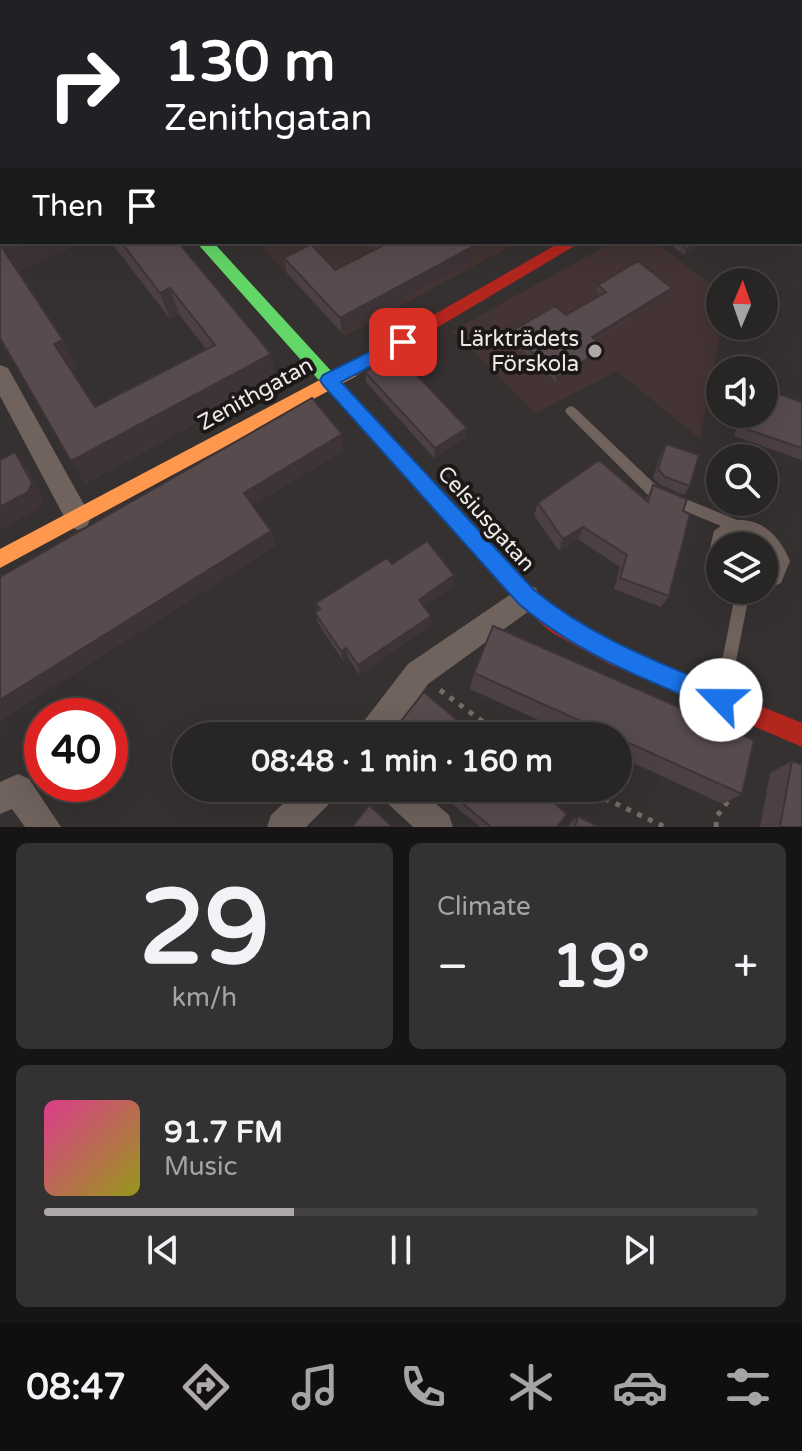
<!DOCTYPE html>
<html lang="en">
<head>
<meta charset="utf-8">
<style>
	body { margin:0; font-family:"Varela Round",sans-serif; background:#343132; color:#f1f3f6; height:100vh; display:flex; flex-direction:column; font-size:30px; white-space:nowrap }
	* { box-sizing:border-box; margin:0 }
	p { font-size:26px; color:#a5a5a7 }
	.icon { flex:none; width:44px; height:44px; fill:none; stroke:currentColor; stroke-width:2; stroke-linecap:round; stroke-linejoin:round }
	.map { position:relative; height:827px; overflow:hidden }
	.side { display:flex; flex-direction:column; gap:16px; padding:16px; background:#161414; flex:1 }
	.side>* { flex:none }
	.guide { position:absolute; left:0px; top:0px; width:802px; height:244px; box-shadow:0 8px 32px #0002,0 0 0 2px #444242; background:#202124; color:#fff; overflow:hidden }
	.needle { width:52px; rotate:2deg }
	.tools { position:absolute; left:706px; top:268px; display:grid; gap:16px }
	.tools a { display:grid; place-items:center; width:72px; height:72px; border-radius:50%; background:#282525; box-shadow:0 8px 32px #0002,0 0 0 2px #444242; font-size:40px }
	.speed { position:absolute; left:24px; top:698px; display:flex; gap:16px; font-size:40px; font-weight:700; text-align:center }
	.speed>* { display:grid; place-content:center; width:104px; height:104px; border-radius:50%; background:#282525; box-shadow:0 8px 32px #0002,0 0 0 2px #444242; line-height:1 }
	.speed .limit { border:12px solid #d22; background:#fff; color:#111 }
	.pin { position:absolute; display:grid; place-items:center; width:68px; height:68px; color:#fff; margin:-34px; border-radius:16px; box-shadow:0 4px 12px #0006 }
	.me { position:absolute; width:88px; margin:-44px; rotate:293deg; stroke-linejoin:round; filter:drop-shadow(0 0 6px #0008) }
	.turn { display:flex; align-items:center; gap:28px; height:168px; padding:0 32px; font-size:36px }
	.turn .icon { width:104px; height:104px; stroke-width:2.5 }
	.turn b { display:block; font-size:56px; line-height:68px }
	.then { display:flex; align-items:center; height:76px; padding:0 32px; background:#0003; gap:16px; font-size:30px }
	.big { font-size:60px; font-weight:700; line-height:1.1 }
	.side .card { flex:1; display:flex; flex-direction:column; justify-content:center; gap:12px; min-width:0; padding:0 28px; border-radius:12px; background:#343132 }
	.side .dial { align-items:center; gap:0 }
	.dial b { font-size:104px; line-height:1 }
	.song { display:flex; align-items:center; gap:24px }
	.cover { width:96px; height:96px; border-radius:12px; background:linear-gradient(135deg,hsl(330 70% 55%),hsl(60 70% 35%)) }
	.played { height:8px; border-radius:4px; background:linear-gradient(90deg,#aea9a8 35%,#444242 35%) }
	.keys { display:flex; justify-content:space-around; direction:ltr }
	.heat { display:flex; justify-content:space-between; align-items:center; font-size:44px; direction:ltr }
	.side .tiles { flex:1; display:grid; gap:16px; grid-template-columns:1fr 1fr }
	.card:last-child { grid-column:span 2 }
	.trip { position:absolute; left:172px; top:722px; width:460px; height:80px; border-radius:40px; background:#282525; box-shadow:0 8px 32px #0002,0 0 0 2px #444242; font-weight:700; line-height:80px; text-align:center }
	.menu { display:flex; height:128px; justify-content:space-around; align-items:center; background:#100f0f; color:#a5a5a7 }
	.menu .icon { width:56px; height:56px }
	.menu .selected { color:#aea9a8 }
	.menu b { font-size:36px; color:#f1f3f6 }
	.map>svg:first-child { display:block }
	.built { fill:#443434 }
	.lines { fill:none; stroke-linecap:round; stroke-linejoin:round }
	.path { stroke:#756c69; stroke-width:5; stroke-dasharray:5 7; stroke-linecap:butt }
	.lane { fill:#70625d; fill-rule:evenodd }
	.street { fill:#70625d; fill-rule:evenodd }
	.fast { fill:#63d668; fill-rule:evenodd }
	.slow { fill:#ff974d; fill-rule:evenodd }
	.jam { fill:#b3261e; fill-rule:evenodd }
	.wall { fill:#4c4043 }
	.shaded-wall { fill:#3e3437 }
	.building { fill:#584b4e; stroke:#3e3437; stroke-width:2 }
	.route { fill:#1a73e8; stroke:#114b97; stroke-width:2 }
	.poi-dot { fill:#aea9a8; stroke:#1d1818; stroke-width:3 }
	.labels { text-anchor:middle; stroke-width:8; stroke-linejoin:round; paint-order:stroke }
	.poi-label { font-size:22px; fill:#efe9e8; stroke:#1d1818; text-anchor:end }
	.street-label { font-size:22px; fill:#efe9e8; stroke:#1d1818 }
</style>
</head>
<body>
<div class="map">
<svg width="802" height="827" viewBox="0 0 802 827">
	<rect width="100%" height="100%" fill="#363131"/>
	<path class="built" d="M258 242H518L345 336Z
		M613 242H655L720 291 722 326 700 439 617 371 536 413 452 331Z"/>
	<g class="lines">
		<path class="path" d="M440 690 502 736
			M583 788 665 827
			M716 827 717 816 728 801"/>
		<path class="lane" d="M571 406 575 408 659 488 737 520C764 519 780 537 790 561L781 583 764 590H763L764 577 771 574 776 561C768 539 747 523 725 538L724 546H720V569L715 567 709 552 714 531 721 526 649 496 567 414 565 411 567 408Z
			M736 590H750L729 697 727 702 722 704 717 702 715 697Z"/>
		<path class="street" d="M18 0H34L35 2H19Z
			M234 0H250L251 2H235Z
			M520 0H537L539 2H522Z
			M0 365 8 368 87 510 91 518 87 526 78 530 69 526 0 396Z
			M526 584 536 588 540 597 536 606 428 684 391 736H357L361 725 408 664Z
			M18 774 29 779 61 827H25L12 809 0 814V782Z
			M300 788H339L334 799 306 827H267L271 815Z
			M378 788H418L449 815 453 827H413L383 799Z"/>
		<path class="fast" d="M196 242H213L485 539 488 545 485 551 478 554 471 551Z"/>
		<path class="slow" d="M350 364 356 366 359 371 356 376 0 568V549Z"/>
		<path class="jam" d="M2 194V204L0 205V195Z
			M561 242H581L356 376H344L341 371 344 366Z
			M478 536 485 539C511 566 536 599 568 619 640 663 725 691 802 723V747L609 664 551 632 519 604 471 551 468 545 471 539Z"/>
	</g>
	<path class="wall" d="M186 0H234L236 2H187Z
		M266 0H315L317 2H268Z
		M542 0H592L589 2H542Z
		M711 0H802V87L800 88V2H715Z
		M802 122V205L800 204V123Z
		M2 242H84L18 271 76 365 70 368 95 407 206 349 179 314 170 319 111 242H178L276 379 85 484Z
		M374 242H469L472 261 342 333 287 273 284 258 335 270 376 249 375 248Z
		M667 242H705L684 255Z
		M598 285 672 288 670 293 595 340 602 353 556 382 509 337 510 332 566 315 601 294 596 290Z
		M365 372 466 437 434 458 366 382Z
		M802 402V460L734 436 741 414H764Z
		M666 444 690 486 684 495 661 485 653 478 661 453Z
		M653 485 683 511 669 596 661 607 614 589 620 567 578 539 559 551 534 515 538 503 646 500Z
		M392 564 453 587 424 606 431 616 430 626 359 675 348 657 343 661 318 623 315 613 318 611 316 603Z
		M493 626 754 740 742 794 723 804 618 756V736H574L470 689 474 673Z
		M397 726 476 736H398Z
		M792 761 802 827H760L770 773Z
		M433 788H537L557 827H480Z
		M578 816 599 827H569L570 823Z"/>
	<path class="shaded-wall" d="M422 0H441L439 2H422Z
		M577 0H592L589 2H574Z
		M802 75V87L800 88V76Z
		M0 89H2V117H0Z
		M2 152V182L0 183V153Z
		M10 242H84L16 272 1 246Z
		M699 242H705L684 255 686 249Z
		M474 246 472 261 342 333 340 318Z
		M170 288 179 314 170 319 160 293Z
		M672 288 670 293 590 342 592 337Z
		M63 340 76 365 68 369 54 344Z
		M604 348 602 353 556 382 558 377Z
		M271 354 276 379 85 484 71 461Z
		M467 428 466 437 434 458 435 448Z
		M342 434 344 451 249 508 244 493Z
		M15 452 28 469 44 499 40 508 0 530V507Z
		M583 527 578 539 559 551 563 539Z
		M271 531 276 546 0 721V700Z
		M454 575 453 587 418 610 419 600Z
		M431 616 430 626 359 675 358 665Z
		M346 648 348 657 343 661 341 651Z"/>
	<path class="building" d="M49 0H83L84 2H50Z
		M197 0H234L236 2H199Z
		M282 0H315L317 2H283Z
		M746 0H802V30L800 29V2H749Z
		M0 6 2 10V89H0Z
		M802 40V75L800 76V41Z
		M2 129V152L0 153V130Z
		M802 151V169L800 168V152Z
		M2 213V242H10L1 246 63 340 54 344 95 407 215 345 170 288 160 293 121 242H178L271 354 71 461 0 338V214Z
		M384 242H469L474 246 340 318 284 258 311 244 335 270 386 244Z
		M677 242H699L686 249Z
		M638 261 672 288 592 337 604 348 558 377 510 332 555 306 566 315 606 292 598 285Z
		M396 353 467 428 435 448 365 372Z
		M764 389 802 402V448L740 427 744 414H764Z
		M312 398 342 434 244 493 271 531 0 700V577Z
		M666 444 699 455 690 486 665 477 658 469Z
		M15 452 32 483 28 492 0 507V460Z
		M599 460 648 502 653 485 687 499 683 511 690 514 669 596 620 578 627 555 583 527 563 539 538 503Z
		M427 541 454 575 419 600 431 616 358 665 346 648 341 651 315 613 320 609 316 603 387 558 392 564Z
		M493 626 754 740 742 794 618 738V736H614L474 673Z
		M424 692 476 736H409L397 726Z
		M792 761 802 765V827H780Z
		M444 788H537L567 814 557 827H491Z
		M369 805 393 827H352Z
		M578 816 599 827H575Z"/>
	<path class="route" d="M403 335 409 337 411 342 409 346 341 382 534 590C592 638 660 663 729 692L732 700 729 708 721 711C649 681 579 655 519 604L323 385 320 380 323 375Z"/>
	<circle class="poi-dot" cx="595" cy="351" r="8"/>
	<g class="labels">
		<g class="poi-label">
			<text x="579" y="346">Lärkträdets<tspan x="579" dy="25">Förskola</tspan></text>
		</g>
		<g class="street-label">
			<text transform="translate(255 393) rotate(-29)" y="8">Zenithgatan</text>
			<text transform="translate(487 518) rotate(48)" y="8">Celsiusgatan</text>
		</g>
	</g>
</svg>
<div class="tools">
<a><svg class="needle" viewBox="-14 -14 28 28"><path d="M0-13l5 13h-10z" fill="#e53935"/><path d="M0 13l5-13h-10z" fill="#a5a5a7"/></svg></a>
<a><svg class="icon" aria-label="sound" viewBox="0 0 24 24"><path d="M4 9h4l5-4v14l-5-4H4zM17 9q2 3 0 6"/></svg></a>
<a><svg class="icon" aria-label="search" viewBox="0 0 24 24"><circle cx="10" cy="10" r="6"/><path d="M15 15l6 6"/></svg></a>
<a><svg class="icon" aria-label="layers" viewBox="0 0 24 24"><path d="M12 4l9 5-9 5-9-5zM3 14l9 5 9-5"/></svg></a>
</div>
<div class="speed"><div class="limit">40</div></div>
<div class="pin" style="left:403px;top:342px;background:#d93025"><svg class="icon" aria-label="arrive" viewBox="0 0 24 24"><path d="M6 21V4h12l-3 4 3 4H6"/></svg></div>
<svg class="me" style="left:721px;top:700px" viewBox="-20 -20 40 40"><circle r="19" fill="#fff"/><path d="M0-13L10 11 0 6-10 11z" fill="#1a73e8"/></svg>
<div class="trip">08:48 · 1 min · 160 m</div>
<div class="guide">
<div class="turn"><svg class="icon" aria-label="right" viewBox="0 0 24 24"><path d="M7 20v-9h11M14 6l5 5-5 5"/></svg><div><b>130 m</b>Zenithgatan</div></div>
<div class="then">Then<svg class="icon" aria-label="arrive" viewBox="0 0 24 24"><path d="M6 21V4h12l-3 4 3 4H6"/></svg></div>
</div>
</div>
<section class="side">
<div class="tiles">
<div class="card dial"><b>29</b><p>km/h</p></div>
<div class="card"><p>Climate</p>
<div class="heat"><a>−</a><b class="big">19°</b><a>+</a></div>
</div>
<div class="card">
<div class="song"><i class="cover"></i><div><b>91.7 FM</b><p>Music</p></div></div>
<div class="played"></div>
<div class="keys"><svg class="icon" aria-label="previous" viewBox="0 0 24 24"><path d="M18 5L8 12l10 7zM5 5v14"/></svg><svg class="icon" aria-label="pause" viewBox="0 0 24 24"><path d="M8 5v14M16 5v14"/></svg><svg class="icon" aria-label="next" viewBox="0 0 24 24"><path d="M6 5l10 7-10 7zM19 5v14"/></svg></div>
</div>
</div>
</section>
<nav class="menu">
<b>08:47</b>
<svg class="icon selected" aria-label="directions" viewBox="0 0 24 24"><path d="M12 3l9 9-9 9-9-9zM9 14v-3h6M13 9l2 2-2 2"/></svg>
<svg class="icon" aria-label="music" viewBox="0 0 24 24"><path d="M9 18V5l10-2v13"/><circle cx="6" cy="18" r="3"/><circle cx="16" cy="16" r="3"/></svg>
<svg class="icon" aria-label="phone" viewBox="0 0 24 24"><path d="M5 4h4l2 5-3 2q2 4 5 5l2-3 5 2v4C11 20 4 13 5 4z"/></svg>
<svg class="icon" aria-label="climate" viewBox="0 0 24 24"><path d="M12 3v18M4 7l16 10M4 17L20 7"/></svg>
<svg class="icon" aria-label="car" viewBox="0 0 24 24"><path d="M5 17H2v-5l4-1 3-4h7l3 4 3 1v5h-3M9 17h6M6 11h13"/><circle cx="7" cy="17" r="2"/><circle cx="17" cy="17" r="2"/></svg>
<svg class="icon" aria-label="filters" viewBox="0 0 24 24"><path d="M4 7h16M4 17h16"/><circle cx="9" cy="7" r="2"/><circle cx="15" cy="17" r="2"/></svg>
</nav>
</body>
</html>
